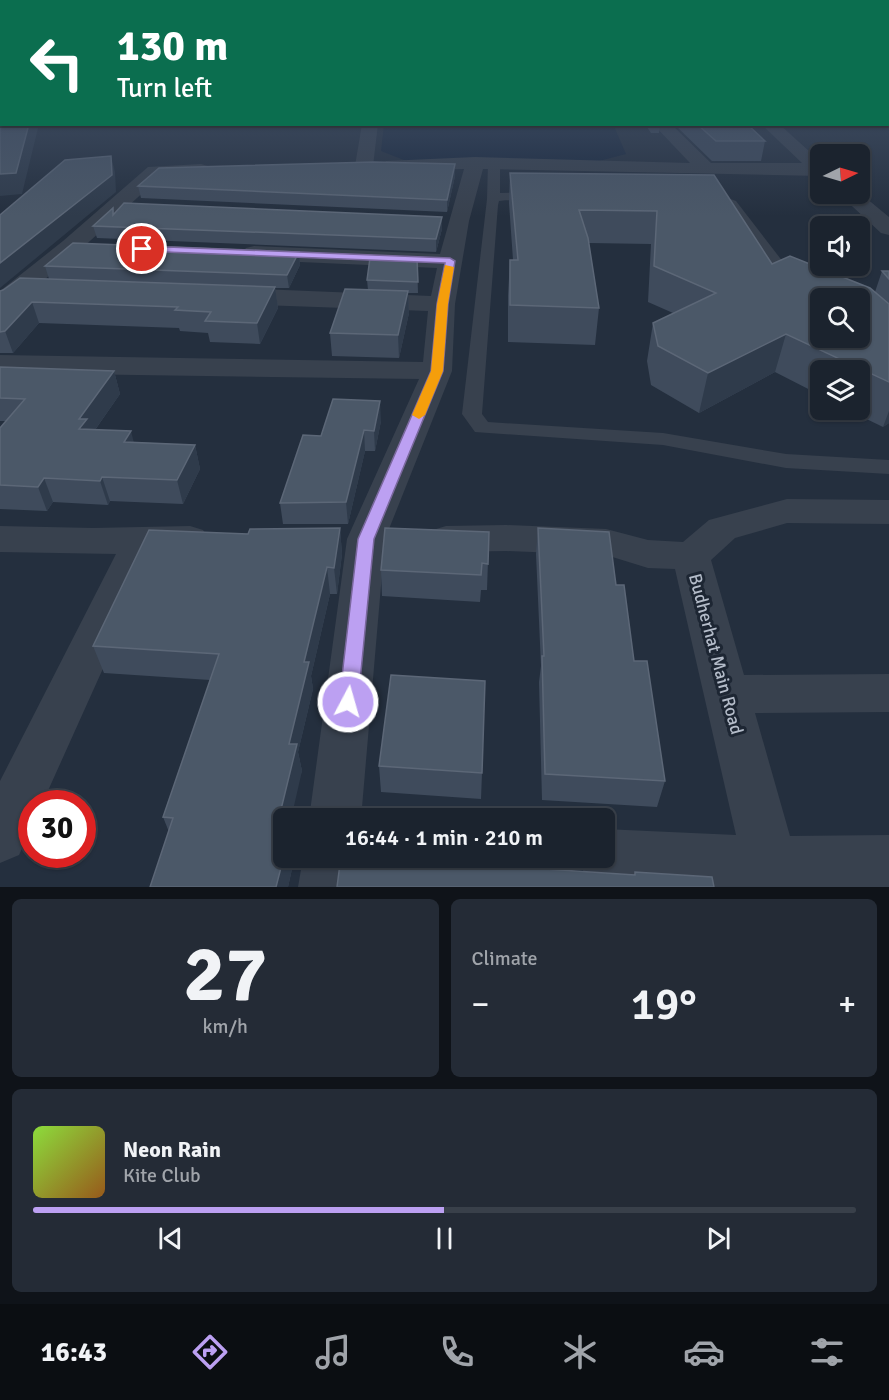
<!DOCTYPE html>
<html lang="en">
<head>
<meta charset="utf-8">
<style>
	body { margin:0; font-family:Signika,sans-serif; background:#242b36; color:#f1f3f6; height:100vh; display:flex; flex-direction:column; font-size:22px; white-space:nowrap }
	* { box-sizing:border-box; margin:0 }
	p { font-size:20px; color:#a0a4aa }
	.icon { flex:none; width:33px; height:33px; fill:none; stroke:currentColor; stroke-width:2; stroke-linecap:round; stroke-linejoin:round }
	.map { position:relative; height:887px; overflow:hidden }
	.sheet { display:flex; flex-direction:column; gap:12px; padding:12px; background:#0f1319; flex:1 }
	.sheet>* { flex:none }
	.guide { position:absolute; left:0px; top:0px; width:890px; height:126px; box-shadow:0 2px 4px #0004,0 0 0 2px #39404a; background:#0b6e4f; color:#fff; overflow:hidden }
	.needle { width:39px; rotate:85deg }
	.controls { position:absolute; left:810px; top:144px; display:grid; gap:12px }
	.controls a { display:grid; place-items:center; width:60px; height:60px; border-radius:9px; background:#1b232e; box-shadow:0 2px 4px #0004,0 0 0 2px #39404a; font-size:30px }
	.speed { position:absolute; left:18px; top:790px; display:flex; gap:12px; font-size:30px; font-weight:700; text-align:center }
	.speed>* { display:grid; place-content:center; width:78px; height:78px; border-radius:50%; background:#1b232e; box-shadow:0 2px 4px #0004,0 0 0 2px #39404a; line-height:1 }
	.speed .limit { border:9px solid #d22; background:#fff; color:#111 }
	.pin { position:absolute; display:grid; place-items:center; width:51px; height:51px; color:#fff; margin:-26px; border:3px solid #fff; border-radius:50%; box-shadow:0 2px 6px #0007 }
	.me { position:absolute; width:66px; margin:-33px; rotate:6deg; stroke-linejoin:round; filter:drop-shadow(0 0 4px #0008) }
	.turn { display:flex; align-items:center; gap:21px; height:126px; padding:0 18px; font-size:27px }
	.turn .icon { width:78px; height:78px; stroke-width:2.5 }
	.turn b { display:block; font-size:42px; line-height:51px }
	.big { font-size:45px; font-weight:600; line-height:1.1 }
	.sheet .widget { flex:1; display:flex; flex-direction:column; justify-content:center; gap:9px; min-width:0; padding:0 21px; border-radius:9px; background:#242b36 }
	.sheet .dial { align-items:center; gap:0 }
	.dial b { font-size:78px; line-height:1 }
	.song { display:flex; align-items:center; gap:18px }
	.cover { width:72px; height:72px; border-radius:9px; background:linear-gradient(135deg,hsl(90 70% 55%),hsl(30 70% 35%)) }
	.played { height:6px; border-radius:3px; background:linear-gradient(90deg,#bca0f2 50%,#39404a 50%) }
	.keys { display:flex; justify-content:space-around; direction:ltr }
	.heat { display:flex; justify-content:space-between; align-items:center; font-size:33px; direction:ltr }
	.sheet .tiles { flex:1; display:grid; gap:12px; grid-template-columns:1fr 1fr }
	.widget:last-child { grid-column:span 2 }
	.trip { position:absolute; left:273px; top:808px; width:342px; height:60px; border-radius:9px; background:#1b232e; box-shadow:0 2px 4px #0004,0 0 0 2px #39404a; font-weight:600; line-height:60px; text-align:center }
	.menu { display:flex; height:96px; justify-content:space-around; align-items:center; background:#0b0e12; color:#a0a4aa }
	.menu .icon { width:42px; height:42px }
	.menu .selected { color:#bca0f2 }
	.menu b { font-size:27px; color:#f1f3f6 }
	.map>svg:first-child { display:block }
	.water { fill:#17263c }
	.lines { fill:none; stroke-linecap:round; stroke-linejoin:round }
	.service { fill:#38414e; fill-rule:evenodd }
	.minor { fill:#38414e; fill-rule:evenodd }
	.wall { fill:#3f4b5c }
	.shaded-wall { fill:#2f3b4b }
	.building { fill:#4b5868; stroke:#5c6777; stroke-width:1.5; fill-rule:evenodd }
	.route { fill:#bca0f2; stroke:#7a689d; stroke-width:1.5 }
	.slow { fill:#f59e0b }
	.labels { text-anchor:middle; stroke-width:6; stroke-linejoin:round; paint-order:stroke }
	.near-street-label { font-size:18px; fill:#b4bcc9; stroke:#1d2633 }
</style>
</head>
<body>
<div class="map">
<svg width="889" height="887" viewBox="0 0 889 887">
	<rect width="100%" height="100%" fill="#242f3e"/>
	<path class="water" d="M613 124 626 154 595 162 404 160 381 151 384 125Z"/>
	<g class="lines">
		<path class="service" d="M494 159 500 163V193L538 192 544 196C534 205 512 198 499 201L498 205 482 414 488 422 663 433 786 454 889 460V474L786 468 663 445 475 432 462 414 487 199 488 163Z
			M725 197 736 201 800 284 826 297 827 298H820V305L788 290 726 207 719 201Z"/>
		<path class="minor" d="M362 124H378L373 166 371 170H357L355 166Z
			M653 124H671L711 163H802L761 124H779L820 161V176L483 169 469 221 455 304 452 371 385 539 361 819H309L347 539 419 379 0 373V355L423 362 428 311 233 304 224 301 220 296 224 291 233 288 431 296 437 268 254 260 246 258 242 253 246 248 254 246 440 254 464 169 393 171 386 169 384 165 386 161 475 157 690 163Z
			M201 164 208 166 210 170 208 174 160 177 79 251 9 309 0 312V291L63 241 148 167Z
			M860 193 889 217V235L881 233 839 194Z
			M787 499 889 500V524L787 523 735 538 711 560 744 675 889 674V712L755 713 790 836 889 835V887H682L604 883 585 875 578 858H604V829L736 835 675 569 648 568 606 555 506 551 446 552 433 548 427 539 433 530 446 526 506 525 606 529 648 540 683 542 709 520Z
			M0 526 93 528 190 526 203 530 209 539 203 548 190 552 155 553 42 804H32V827L19 855 0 863V781L116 554 0 552Z
			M303 858H357L354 887H298Z"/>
	</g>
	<path class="wall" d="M645 124H660L659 133H651Z
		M674 124H747L765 141 761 161H712Z
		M510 173 714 175 772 264 875 292 882 271H889V423L883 427 848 410H860V370H820V395L775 372 699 413 651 385 647 361 653 323 673 313 648 302 651 244 589 243 599 308 595 345 508 342V295L510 260H513L509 203Z
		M455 176 447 212 141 198 138 186Z
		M113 208 115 214 442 229 436 252 97 238 93 226Z
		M299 252 300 265 289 288H275L278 308 260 344 210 342 208 333 180 331 179 328 39 323 13 353H0V291L49 279 45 266Z
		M417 259 418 293H408L409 313 399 358 332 356 330 333 368 290 367 280Z
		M0 367 114 371 120 394 95 430 134 442 195 445 200 469 183 504 110 501 108 505 53 502 47 511 0 509V428L6 421H0Z
		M381 421 375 451H365L348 524H283L280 503 321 436Z
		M340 528 342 554 337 594H330L311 676 313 689 298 752 302 771 284 819V858L292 869 288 887H150L169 832 163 817 210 680 104 673 93 646 248 534Z
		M538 528 616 585 634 661 665 781 657 807 542 800 539 682 541 666 536 554Z
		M489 532 487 590H481L480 602 382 596 381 570Z
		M379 766 482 773 481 799 381 792Z"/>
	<path class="shaded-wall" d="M29 124H39L22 194 0 196V174Z
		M111 156 115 172 116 192 0 288V263Z
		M455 164V176L447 212V200Z
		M442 217V229L436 252V239Z
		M299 252 300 265 289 288 287 275Z
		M275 287 278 308 260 344 257 323Z
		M408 291 409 313 399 358 398 335Z
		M32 302 39 323 13 353 5 331Z
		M786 334 775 372 699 413 708 373Z
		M114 371 120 394 92 434 79 429V419Z
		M380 401 381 421 375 451 374 431Z
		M889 411V423L883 427Z
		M364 430 365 451 348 524 346 502Z
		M131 431 137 455 124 442Z
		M195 445 200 469 183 504 177 480Z
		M102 477 110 501 108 505 100 481Z
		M44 478 53 502 47 511 38 487Z
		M340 528 342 554 337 594 334 568Z
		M327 567 330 594 311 676 313 689 298 752 302 771 291 819H284V850L273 842 289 744 304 662Z
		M284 856V858H290L292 869 288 887H276Z"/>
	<path class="building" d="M2 102V124H29L16 173 0 174V103Z
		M697 124H747L765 141H716Z
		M111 156 112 175 0 263V215L65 160Z
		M374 162 455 164 447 200 138 186 159 168Z
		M510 173 714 175 772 264 790 256 870 288 889 304V382L786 334 708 373 658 346 653 323 716 293 654 266 657 211 579 210 588 238 599 308 510 305V260H518ZM820 298H860V338H820Z
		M124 203 442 217 436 239 93 226 113 208V215Z
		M73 243 299 252 287 275 45 266Z
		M370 258 417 259 418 282 367 280Z
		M882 271H889V279Z
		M20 278 275 287 257 323 205 321 211 312 175 310 178 307 32 302 5 331 0 332V291L3 290Z
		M345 289 408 291 398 335 330 333Z
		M0 367 114 371 79 419H87L79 429 131 431 124 442 195 445 177 480 102 477 100 481 44 478 38 487 0 485V428L25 399 0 398Z
		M333 399 380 401 374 431 364 430 346 502 280 503 303 435 321 436Z
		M340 528 334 568 327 567 304 662H309L289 744H297L273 842 284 843V856L276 887H150L173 818 163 817 219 654 93 646 149 530 248 534 250 529Z
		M385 528 489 532 488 564 482 563 481 575 381 570Z
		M538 528 609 532 616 585H624L634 661H647L665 781 545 774 542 656H544Z
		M391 675 485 681 482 773 379 766Z
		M353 858H455L454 863 635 875V872L712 877 714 887H337L340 864 353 862Z"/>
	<linearGradient id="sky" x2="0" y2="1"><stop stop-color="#141a22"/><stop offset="0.43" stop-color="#3f4d63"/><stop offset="1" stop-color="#3f4d63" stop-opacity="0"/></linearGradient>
	<rect width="889" height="216" fill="url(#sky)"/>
	<path class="route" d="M142 246 450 258 455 261 448 304 443 371 374 539 358 702 355 708 348 710 341 708 339 702 358 539 431 371 437 304 445 263 139 251V247Z"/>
	<path class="slow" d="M445 265 454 267 448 304 443 371 425 415 419 419 412 415 431 371 437 304Z"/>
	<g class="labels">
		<g class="near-street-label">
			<text transform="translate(716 654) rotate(75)" y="6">Budherhat Main Road</text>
		</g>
	</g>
</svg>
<div class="controls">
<a><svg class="needle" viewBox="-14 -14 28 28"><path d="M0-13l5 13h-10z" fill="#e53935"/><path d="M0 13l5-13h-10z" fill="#a0a4aa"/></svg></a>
<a><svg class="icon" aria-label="sound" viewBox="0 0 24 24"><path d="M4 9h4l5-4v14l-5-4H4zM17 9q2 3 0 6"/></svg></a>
<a><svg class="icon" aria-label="search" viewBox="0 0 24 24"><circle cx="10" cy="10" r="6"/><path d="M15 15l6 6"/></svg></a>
<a><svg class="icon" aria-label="layers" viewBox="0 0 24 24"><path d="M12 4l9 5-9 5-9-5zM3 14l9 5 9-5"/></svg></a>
</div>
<div class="speed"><div class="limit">30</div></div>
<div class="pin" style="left:142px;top:249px;background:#d93025"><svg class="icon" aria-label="arrive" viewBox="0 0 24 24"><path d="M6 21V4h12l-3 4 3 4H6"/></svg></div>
<svg class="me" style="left:348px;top:702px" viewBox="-20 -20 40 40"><circle r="17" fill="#bca0f2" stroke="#fff" stroke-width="3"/><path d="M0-11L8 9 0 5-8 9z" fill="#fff"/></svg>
<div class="trip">16:44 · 1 min · 210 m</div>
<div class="guide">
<div class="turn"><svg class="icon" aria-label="left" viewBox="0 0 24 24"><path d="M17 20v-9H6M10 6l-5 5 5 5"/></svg><div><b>130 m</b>Turn left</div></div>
</div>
</div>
<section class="sheet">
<div class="tiles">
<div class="widget dial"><b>27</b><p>km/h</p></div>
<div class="widget"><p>Climate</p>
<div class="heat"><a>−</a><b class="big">19°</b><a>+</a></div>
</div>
<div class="widget">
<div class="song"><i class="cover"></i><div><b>Neon Rain</b><p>Kite Club</p></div></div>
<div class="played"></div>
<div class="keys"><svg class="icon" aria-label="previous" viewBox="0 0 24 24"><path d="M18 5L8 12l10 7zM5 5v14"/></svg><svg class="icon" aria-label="pause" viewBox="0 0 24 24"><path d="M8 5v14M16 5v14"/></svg><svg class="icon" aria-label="next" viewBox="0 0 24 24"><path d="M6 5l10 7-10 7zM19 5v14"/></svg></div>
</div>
</div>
</section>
<nav class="menu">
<b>16:43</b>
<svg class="icon selected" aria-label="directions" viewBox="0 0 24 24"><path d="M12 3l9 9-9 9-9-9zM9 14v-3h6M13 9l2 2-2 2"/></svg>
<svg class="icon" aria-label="music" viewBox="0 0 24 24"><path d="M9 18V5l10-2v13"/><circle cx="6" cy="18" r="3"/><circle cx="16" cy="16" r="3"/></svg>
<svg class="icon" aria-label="phone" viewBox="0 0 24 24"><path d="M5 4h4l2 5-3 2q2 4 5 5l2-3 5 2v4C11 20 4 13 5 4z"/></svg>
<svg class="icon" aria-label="climate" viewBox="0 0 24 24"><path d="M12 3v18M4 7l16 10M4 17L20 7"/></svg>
<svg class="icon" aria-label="car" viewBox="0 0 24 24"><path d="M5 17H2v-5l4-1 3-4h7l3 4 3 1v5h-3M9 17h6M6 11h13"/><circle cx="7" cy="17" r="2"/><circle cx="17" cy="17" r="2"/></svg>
<svg class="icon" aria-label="filters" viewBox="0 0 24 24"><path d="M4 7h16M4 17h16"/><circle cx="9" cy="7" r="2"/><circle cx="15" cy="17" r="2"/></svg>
</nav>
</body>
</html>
